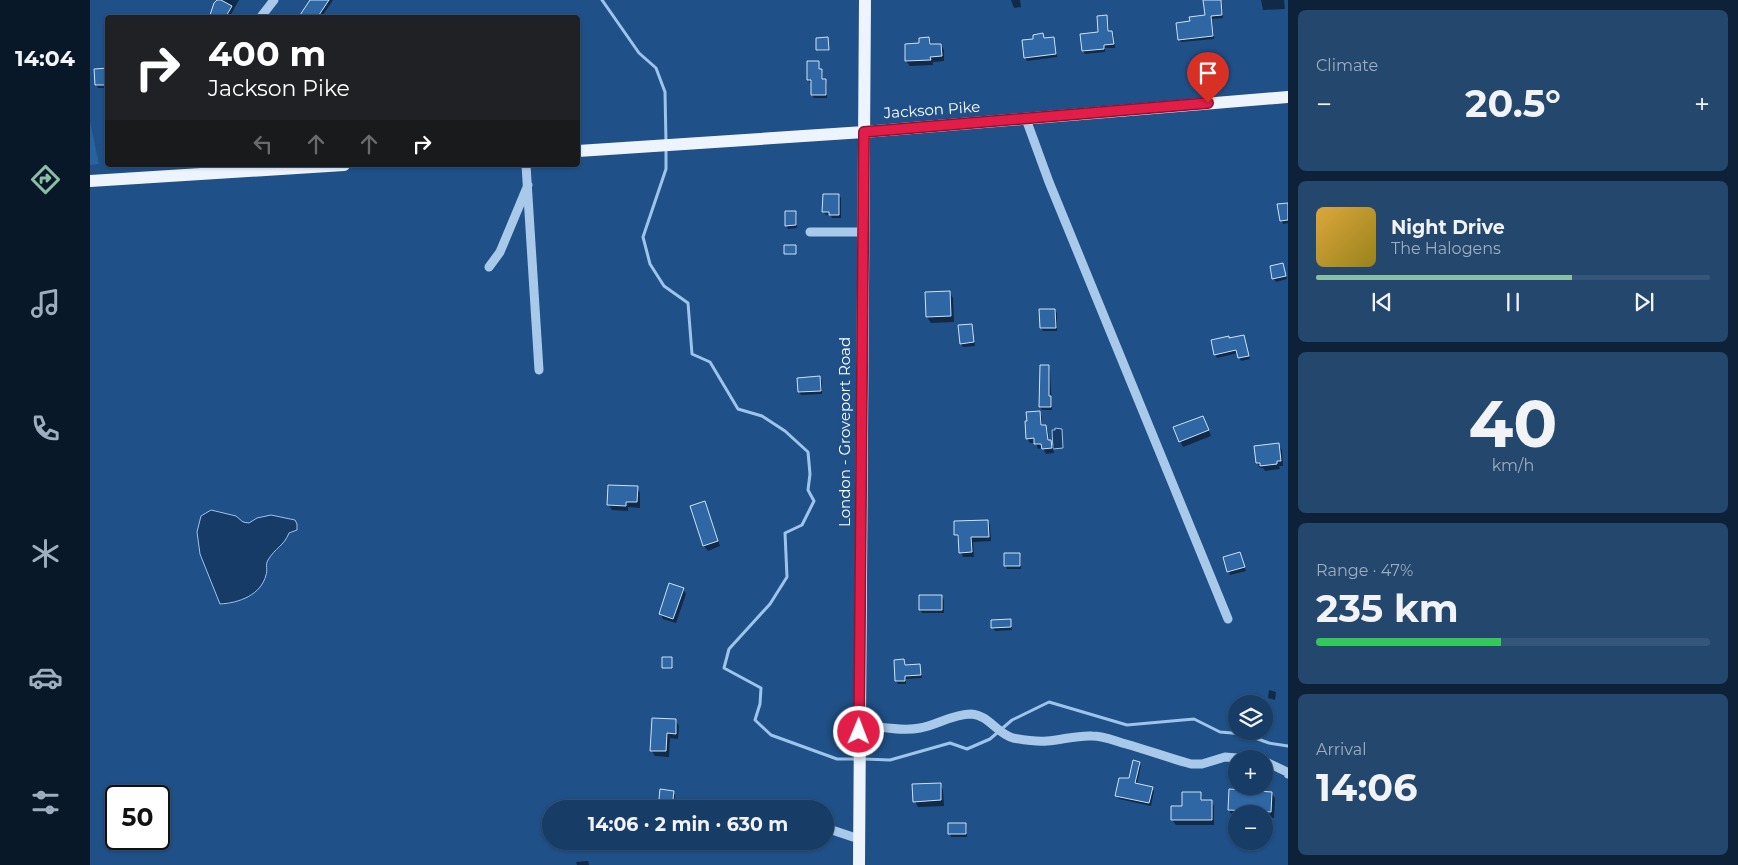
<!DOCTYPE html>
<html lang="en">
<head>
<meta charset="utf-8">
<style>
	body { margin:0; font-family:Montserrat,sans-serif; background:#24476e; color:#f1f3f6; height:100vh; display:flex; flex-direction:column; font-size:19px; white-space:nowrap }
	* { box-sizing:border-box; margin:0 }
	p { font-size:16px; color:#9eadbf }
	.icon { flex:none; width:28px; height:28px; fill:none; stroke:currentColor; stroke-width:2; stroke-linecap:round; stroke-linejoin:round }
	.map { position:relative; flex:1; overflow:hidden }
	.details { display:flex; flex-direction:column; gap:10px; padding:10px; background:#0d2138; width:450px }
	.details>* { flex:none }
	.hud { position:absolute; left:15px; top:15px; width:475px; height:152px; border-radius:5px; box-shadow:0 1px 4px #0004,0 0 0 1px #365679; background:#202124; color:#fff; overflow:hidden }
	.buttons { position:absolute; left:1138px; top:695px; display:grid; gap:10px }
	.buttons a { display:grid; place-items:center; width:45px; height:45px; border-radius:50%; background:#173c65; box-shadow:0 1px 4px #0004,0 0 0 1px #365679; font-size:25px }
	.speed { position:absolute; left:15px; top:785px; display:flex; gap:10px; font-size:25px; font-weight:700; text-align:center }
	.speed>* { display:grid; place-content:center; width:65px; height:65px; border-radius:50%; background:#173c65; box-shadow:0 1px 4px #0004,0 0 0 1px #365679; line-height:1 }
	.speed .limit { border:2px solid #111; border-radius:8px; background:#fff; color:#111 }
	.pin { position:absolute; display:grid; place-items:center; width:42px; height:42px; color:#fff; margin:-51px -21px; border-radius:50% 50% 50% 0; rotate:-45deg; box-shadow:0 0 5px #0007 }
	.pin .icon { rotate:45deg }
	.me { position:absolute; width:55px; margin:-28px; rotate:1deg; stroke-linejoin:round; filter:drop-shadow(0 0 4px #0008) }
	.turn { display:flex; align-items:center; gap:18px; height:105px; padding:0 20px; font-size:22px }
	.turn .icon { width:65px; height:65px; stroke-width:2.5 }
	.turn b { display:block; font-size:35px; line-height:42px }
	.lanes { display:flex; align-items:center; height:48px; padding:0 20px; background:#0003; justify-content:center; gap:25px; direction:ltr }
	.lanes .off { opacity:.35 }
	.big { font-size:38px; font-weight:700; line-height:1.1 }
	.details .tile { flex:1; display:flex; flex-direction:column; justify-content:center; gap:8px; min-width:0; padding:0 18px; border-radius:8px; background:#24476e }
	.details .dial { align-items:center; gap:0 }
	.dial b { font-size:65px; line-height:1 }
	.song { display:flex; align-items:center; gap:15px }
	.cover { width:60px; height:60px; border-radius:8px; background:linear-gradient(135deg,hsl(40 70% 55%),hsl(50 70% 35%)) }
	.played { height:5px; border-radius:2px; background:linear-gradient(90deg,#8abfa5 65%,#365679 65%) }
	.keys { display:flex; justify-content:space-around; direction:ltr }
	.heat { display:flex; justify-content:space-between; align-items:center; font-size:28px; direction:ltr }
	.charge { height:8px; border-radius:4px; background:linear-gradient(90deg,#34c759 47%,#365679 0) }
	.trip { position:absolute; left:452px; top:800px; width:292px; height:50px; border-radius:25px; background:#173c65; box-shadow:0 1px 4px #0004,0 0 0 1px #365679; font-weight:700; line-height:50px; text-align:center }
	main { display:flex; flex:1; min-height:0 }
	.tabs { display:flex; flex-direction:column; width:90px; justify-content:space-around; align-items:center; background:#091828; color:#9eadbf }
	.tabs .icon { width:35px; height:35px }
	.tabs .selected { color:#8abfa5 }
	.tabs b { font-size:22px; color:#f1f3f6 }
	.map>svg:first-child { display:block }
	.green { fill:#29629f }
	.water { fill:#153b66; stroke:#9dc4ec }
	.shadow { fill:#0007 }
	.lines { fill:none; stroke-linecap:round; stroke-linejoin:round }
	.stream { stroke:#9dc4ec; stroke-width:3 }
	.building { fill:#2f67a4; stroke:#cee2f8 }
	.minor { stroke:#a9c9ea; stroke-width:9 }
	.major { stroke:#edf4fe; stroke-width:12 }
	.route-casing { stroke:#92132f; stroke-width:12 }
	.route { stroke:#e11d48; stroke-width:9 }
	.labels { text-anchor:middle; stroke-width:5; stroke-linejoin:round; paint-order:stroke }
	.street-label { font-size:15px; fill:#fff; stroke:#1f5087 }
</style>
</head>
<body>
<main>
<nav class="tabs">
<b>14:04</b>
<svg class="icon selected" aria-label="directions" viewBox="0 0 24 24"><path d="M12 3l9 9-9 9-9-9zM9 14v-3h6M13 9l2 2-2 2"/></svg>
<svg class="icon" aria-label="music" viewBox="0 0 24 24"><path d="M9 18V5l10-2v13"/><circle cx="6" cy="18" r="3"/><circle cx="16" cy="16" r="3"/></svg>
<svg class="icon" aria-label="phone" viewBox="0 0 24 24"><path d="M5 4h4l2 5-3 2q2 4 5 5l2-3 5 2v4C11 20 4 13 5 4z"/></svg>
<svg class="icon" aria-label="climate" viewBox="0 0 24 24"><path d="M12 3v18M4 7l16 10M4 17L20 7"/></svg>
<svg class="icon" aria-label="car" viewBox="0 0 24 24"><path d="M5 17H2v-5l4-1 3-4h7l3 4 3 1v5h-3M9 17h6M6 11h13"/><circle cx="7" cy="17" r="2"/><circle cx="17" cy="17" r="2"/></svg>
<svg class="icon" aria-label="filters" viewBox="0 0 24 24"><path d="M4 7h16M4 17h16"/><circle cx="9" cy="7" r="2"/><circle cx="15" cy="17" r="2"/></svg>
</nav>
<div class="map">
<svg width="1198" height="865" viewBox="0 0 1198 865">
	<rect width="100%" height="100%" fill="#1f5087"/>
	<path class="green" d="M0 121 9 164 0 165Z"/>
	<path class="water" d="M965 428 972 429 973 448 963 449 962 430H965Z
		M121 510 146 516 153 522 159 523 167 518 181 515 205 520 207 524V530L199 533C194 546 185 548 178 560 175 565 178 570 176 575 171 595 149 603 130 604L110 554 107 532 111 516Z"/>
	<path class="shadow" d="M128 0H149L139 18H121Z
		M221 0H243L231 18H209Z
		M921 0H930L931 7 924 8Z
		M1114 0H1131L1132 2 1133 18 1122 19 1124 39 1091 42 1089 39 1101 22 1116 16Z
		M1171 0H1194L1195 9 1173 10Z
		M1016 16 1018 20 1019 32H1022L1024 35 1025 48H1015V52L995 54 993 51 1010 33Z
		M953 35 955 39 963 38 965 41 967 57 937 61 935 57 945 40Z
		M839 38 842 44 851 45 854 50V61L843 62V65L820 66 816 61 830 44Z
		M727 39 738 40 739 51H728Z
		M728 63 730 70 733 73V80H735L737 84V98H724L722 95V83H720L718 80Z
		M18 69V88H8L6 85 5 70Z
		M749 195 751 198V218H742L741 215H736L734 212Z
		M1198 204V223L1193 224 1189 205Z
		M705 212 707 215V228L698 229 696 225Z
		M1192 264 1197 279 1186 282 1184 279Z
		M837 293H860L863 298 864 322 841 323 837 317Z
		M951 310H965L967 313V331H953L951 328Z
		M881 325 883 328 885 346 873 347 871 344Z
		M1153 336 1160 359 1151 361 1148 353 1127 358 1125 354 1139 339Z
		M958 366 960 370 962 410H952L950 407Z
		M730 378 732 381V394L711 395 709 392Z
		M949 412 952 417V426H956L958 431 959 441 963 446 964 453 956 454 953 448 948 449 946 443H940L937 438Z
		M1116 423 1121 436 1093 447 1090 441Z
		M1188 445 1192 450 1193 466H1189L1190 469 1175 471 1173 468H1170L1167 463Z
		M547 487 550 493V508L538 507V511L522 510 519 505Z
		M614 502 630 546 618 551 614 546Z
		M898 521 900 525 901 541 883 542 884 557H873L866 534Z
		M1150 553 1156 571 1140 575 1134 558Z
		M929 554 931 557V569H917L916 566Z
		M593 589 596 594 586 623 573 619 570 613Z
		M852 596 854 600V613H832L830 610Z
		M920 620 922 630 905 631 903 628Z
		M813 660 816 666H830L831 669 832 678 816 679V684H808L806 681 805 661Z
		M1179 690 1186 692 1185 700 1178 698Z
		M586 721 589 726 588 739 580 738 579 757 565 756 561 750Z
		M1049 763 1051 766 1047 784 1062 788 1064 791 1061 806 1029 799 1027 795 1040 779Z
		M850 784 853 790 854 806 828 807 825 801Z
		M583 792 585 795 584 809H569Z
		M1110 793 1113 801H1121L1124 806V825H1086L1082 820 1093 807Z
		M1181 793 1185 798 1184 818 1174 817V814H1146V816L1142 815 1139 810Z
		M875 824 877 828V837H861L860 833Z
		M549 841H561V850H551L549 847Z
		M498 861 499 865H487L486 862Z"/>
	<g class="lines">
		<path class="stream" d="M512 0 549 53 566 68 575 92 576 143
			M576 149V169L553 237 560 264 574 286 598 303 602 354 620 362 648 409 672 416 695 431 718 452 720 474 718 490 724 501 712 525 695 533 697 577 680 604 639 649 634 668 671 688 670 704 665 720 681 735 747 759H768
			M774 759 800 760 860 743 877 749 900 739 922 720 959 702 1037 725 1104 719 1130 732 1154 734 1179 743 1198 746"/>
	</g>
	<path class="building" d="M127 0H131L142 6 135 18H119L124 3Z
		M220 0H239L227 18H208Z
		M1113 0H1131L1132 15 1121 16 1123 36 1088 40 1086 23 1100 21 1099 17 1115 15Z
		M1017 15 1018 31H1022L1024 44 1014 45V49L992 51 990 34 1008 32 1007 16Z
		M953 33 954 38 964 37 966 54 934 58 932 40 943 39V35Z
		M738 37 739 50H726V38Z
		M839 37 840 44H851L852 56 840 57 841 60 815 61V44L829 43V38Z
		M717 61H729V69H732V79H736V95H721V80H717Z
		M18 68V85H5L4 69Z
		M733 194H749V215H739V212H732Z
		M1198 203V220L1190 221 1187 204Z
		M695 211H706V225L695 226Z
		M694 245H706V254H694Z
		M1193 263 1196 276 1182 279 1180 266Z
		M860 291 861 316 836 317 835 292Z
		M949 309H965L966 328H950Z
		M882 324 884 342 870 344 868 325Z
		M1154 335 1159 356 1148 358 1146 350 1124 355 1121 340 1139 336V338Z
		M950 365H959V396H961V407H949Z
		M730 376 731 391 708 392 707 378Z
		M950 411 951 425H956L958 440H961L962 448 952 449 951 444H944V438L936 439 935 421H937L936 412Z
		M1113 416 1119 430 1089 442 1083 427Z
		M1189 443 1191 461H1187V464L1170 466V463H1166L1164 446Z
		M518 485 548 486 547 502H536V506L517 505Z
		M615 501 628 541 613 546 600 506Z
		M898 520 899 537H881L882 552 869 553 868 535H864V521Z
		M1150 552 1155 567 1137 572 1133 557Z
		M914 553H930V566H914Z
		M579 583 594 588 583 619 569 614Z
		M829 595H852V610H829Z
		M921 619V627L901 628V620Z
		M572 657H582V668H572Z
		M814 659 815 665 830 664 831 675 815 676V681H805L804 660Z
		M562 718 586 719V734L577 733 576 751H560Z
		M1043 760 1050 762 1045 783 1063 787 1059 803 1025 796 1029 778H1039Z
		M851 783V800L823 802 822 784Z
		M570 789 584 791 582 809H568Z
		M1139 789 1182 792 1181 812 1138 810Z
		M1092 792H1111V800H1122V820H1081V806H1092Z
		M858 823H876V834H858Z"/>
	<g class="lines">
		<path class="minor" d="M170 18 184 0
			M936 119 959 182 1138 619
			M436 165 449 370
			M720 232H773
			M399 267 410 252 438 185
			M769 725C789 726 811 732 830 728 847 725 863 714 881 714 899 715 907 734 923 738 934 740 946 742 957 741 972 740 987 735 1002 736 1014 736 1025 741 1036 744 1057 750 1079 758 1101 764H1112L1135 757 1160 759
			M1174 761 1197 772 1198 774
			M625 809C644 804 662 804 681 809
			M736 828 769 839"/>
		<path class="major" d="M488 151 774 132 1198 97
			M0 181 254 165
			M769 865 775 0"/>
	</g>
	<g class="lines">
		<g class="route-casing">
			<path id="route" d="M769 732 774 132 1118 103"/>
		</g>
		<use href="#route" class="route"/>
	</g>
	<g class="labels">
		<g class="street-label">
			<text transform="translate(842 110) rotate(-4)" y="5">Jackson Pike</text>
			<text transform="translate(755 432) rotate(-90)" y="5">London - Groveport Road</text>
		</g>
	</g>
</svg>
<div class="buttons">
<a><svg class="icon" aria-label="layers" viewBox="0 0 24 24"><path d="M12 4l9 5-9 5-9-5zM3 14l9 5 9-5"/></svg></a>
<a>+</a>
<a>−</a>
</div>
<div class="speed"><div class="limit">50</div></div>
<div class="pin" style="left:1118px;top:103px;background:#d93025"><svg class="icon" aria-label="arrive" viewBox="0 0 24 24"><path d="M6 21V4h12l-3 4 3 4H6"/></svg></div>
<svg class="me" style="left:769px;top:732px" viewBox="-20 -20 40 40"><circle r="17" fill="#e11d48" stroke="#fff" stroke-width="3"/><path d="M0-11L8 9 0 5-8 9z" fill="#fff"/></svg>
<div class="trip">14:06 · 2 min · 630 m</div>
<div class="hud">
<div class="turn"><svg class="icon" aria-label="right" viewBox="0 0 24 24"><path d="M7 20v-9h11M14 6l5 5-5 5"/></svg><div><b>400 m</b>Jackson Pike</div></div>
<div class="lanes"><svg class="icon off" aria-label="left" viewBox="0 0 24 24"><path d="M17 20v-9H6M10 6l-5 5 5 5"/></svg><svg class="icon off" aria-label="ahead" viewBox="0 0 24 24"><path d="M12 20V5M6 11l6-6 6 6"/></svg><svg class="icon off" aria-label="ahead" viewBox="0 0 24 24"><path d="M12 20V5M6 11l6-6 6 6"/></svg><svg class="icon" aria-label="right" viewBox="0 0 24 24"><path d="M7 20v-9h11M14 6l5 5-5 5"/></svg></div>
</div>
</div>
<section class="details">
<div class="tile"><p>Climate</p>
<div class="heat"><a>−</a><b class="big">20.5°</b><a>+</a></div>
</div>
<div class="tile">
<div class="song"><i class="cover"></i><div><b>Night Drive</b><p>The Halogens</p></div></div>
<div class="played"></div>
<div class="keys"><svg class="icon" aria-label="previous" viewBox="0 0 24 24"><path d="M18 5L8 12l10 7zM5 5v14"/></svg><svg class="icon" aria-label="pause" viewBox="0 0 24 24"><path d="M8 5v14M16 5v14"/></svg><svg class="icon" aria-label="next" viewBox="0 0 24 24"><path d="M6 5l10 7-10 7zM19 5v14"/></svg></div>
</div>
<div class="tile dial"><b>40</b><p>km/h</p></div>
<div class="tile"><p>Range · 47%</p><b class="big">235 km</b><div class="charge"></div></div>
<div class="tile"><p>Arrival</p><b class="big">14:06</b></div>
</section>
</main>
</body>
</html>
